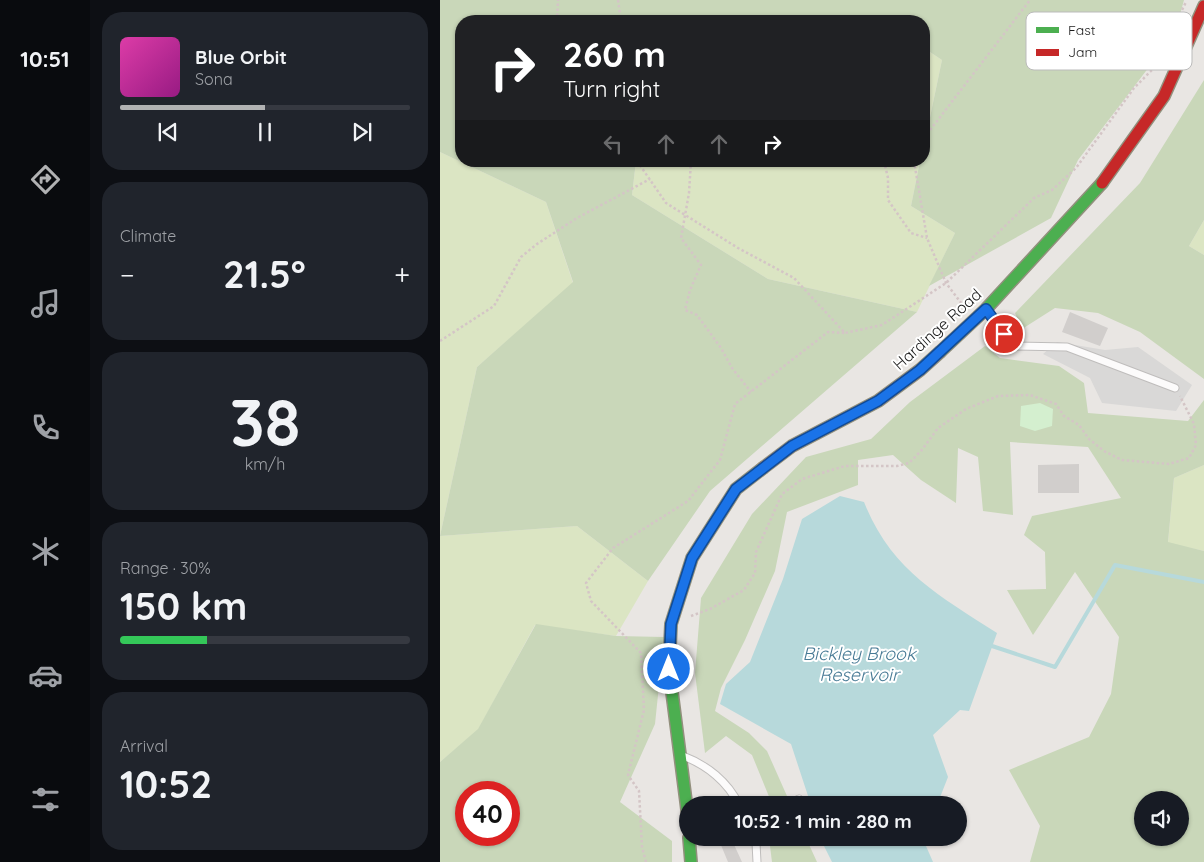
<!DOCTYPE html>
<html lang="en">
<head>
<meta charset="utf-8">
<style>
	body { margin:0; font-family:Quicksand,sans-serif; background:#20242c; color:#f1f3f6; height:100vh; display:flex; flex-direction:column; font-size:19px; white-space:nowrap }
	* { box-sizing:border-box; margin:0 }
	p { font-size:16px; color:#9ea1a6 }
	.icon { flex:none; width:28px; height:28px; fill:none; stroke:currentColor; stroke-width:2; stroke-linecap:round; stroke-linejoin:round }
	.map { position:relative; flex:1; overflow:hidden }
	.panel { display:flex; flex-direction:column; gap:12px; padding:12px; background:#0d0f14; width:350px }
	.panel>* { flex:none }
	.top-card { position:absolute; left:15px; top:15px; width:475px; height:152px; border-radius:20px; box-shadow:0 1px 4px #0004; background:#202124; color:#fff; overflow:hidden }
	.buttons { position:absolute; left:694px; top:791px; display:grid; gap:10px }
	.buttons a { display:grid; place-items:center; width:55px; height:55px; border-radius:50%; background:#171b24; box-shadow:0 1px 4px #0004; font-size:25px }
	.speed { position:absolute; left:15px; top:781px; display:flex; gap:10px; font-size:25px; font-weight:700; text-align:center }
	.speed>* { display:grid; place-content:center; width:65px; height:65px; border-radius:50%; background:#171b24; box-shadow:0 1px 4px #0004; line-height:1 }
	.speed .limit { border:8px solid #d22; background:#fff; color:#111 }
	.pin { position:absolute; display:grid; place-items:center; width:42px; height:42px; color:#fff; margin:-21px; border:2px solid #fff; border-radius:50%; box-shadow:0 1px 5px #0007 }
	.me { position:absolute; width:55px; margin:-28px; rotate:0deg; stroke-linejoin:round; filter:drop-shadow(0 0 4px #0008) }
	.turn { display:flex; align-items:center; gap:18px; height:105px; padding:0 25px; font-size:22px }
	.turn .icon { width:65px; height:65px; stroke-width:2.5 }
	.turn b { display:block; font-size:35px; line-height:42px }
	.lanes { display:flex; align-items:center; height:48px; padding:0 25px; background:#0003; justify-content:center; gap:25px; direction:ltr }
	.lanes .off { opacity:.35 }
	.big { font-size:38px; font-weight:800; line-height:1.1 }
	.panel .widget { flex:1; display:flex; flex-direction:column; justify-content:center; gap:8px; min-width:0; padding:0 18px; border-radius:20px; background:#20242c }
	.panel .dial { align-items:center; gap:0 }
	.dial b { font-size:65px; line-height:1 }
	.song { display:flex; align-items:center; gap:15px }
	.cover { width:60px; height:60px; border-radius:8px; background:linear-gradient(135deg,hsl(320 70% 55%),hsl(310 70% 35%)) }
	.played { height:5px; border-radius:2px; background:linear-gradient(90deg,#b1b2b3 50%,#363941 50%) }
	.keys { display:flex; justify-content:space-around; direction:ltr }
	.heat { display:flex; justify-content:space-between; align-items:center; font-size:28px; direction:ltr }
	.charge { height:8px; border-radius:4px; background:linear-gradient(90deg,#34c759 30%,#363941 0) }
	.trip { position:absolute; left:239px; top:796px; width:288px; height:50px; border-radius:25px; background:#171b24; box-shadow:0 1px 4px #0004; font-weight:800; line-height:50px; text-align:center }
	main { display:flex; flex:1; min-height:0 }
	.menu { display:flex; flex-direction:column; width:90px; justify-content:space-around; align-items:center; background:#090b0e; color:#9ea1a6 }
	.menu .icon { width:35px; height:35px }
	.menu .selected { color:#b1b2b3 }
	.menu b { font-size:22px; color:#f1f3f6 }
	.map>svg:first-child { display:block }
	.grass { fill:#dbe5c3 }
	.forest { fill:#c9d7b9; fill-rule:evenodd }
	.park { fill:#d4efcf }
	.parking { fill:#d9d8d7 }
	.water { fill:#b7d9db }
	.lines { fill:none; stroke-linecap:round; stroke-linejoin:round }
	.stream { stroke:#b7d9db; stroke-width:4 }
	.building { fill:#d1cecc }
	.lane-casing { stroke:#bfbdbc; stroke-width:9 }
	.fast-casing { stroke:#92907d; stroke-width:14 }
	.jam-casing { stroke:#92907d; stroke-width:14 }
	.path { stroke:#d4c5c6; stroke-width:2.5; stroke-dasharray:2.5 2.5; stroke-linecap:butt }
	.lane { stroke:#fcfbfb; stroke-width:7 }
	.fast { stroke:#4caf50; stroke-width:11 }
	.jam { stroke:#c62828; stroke-width:11 }
	.route-casing { stroke:#114b97; stroke-width:12 }
	.route { stroke:#1a73e8; stroke-width:9 }
	.labels { text-anchor:middle; stroke-width:4; stroke-linejoin:round; paint-order:stroke }
	.street-label { font-size:16px; fill:#1b1b1b; stroke:#fff }
	.water-label { font-size:18px; font-style:italic; fill:#477a95; stroke:#fff }
	.key { fill:#fff; stroke:#bbb; stroke-width:1 }
	.key-label { font-size:14px; fill:#1b1b1b }
</style>
</head>
<body>
<main>
<nav class="menu">
<b>10:51</b>
<svg class="icon selected" aria-label="directions" viewBox="0 0 24 24"><path d="M12 3l9 9-9 9-9-9zM9 14v-3h6M13 9l2 2-2 2"/></svg>
<svg class="icon" aria-label="music" viewBox="0 0 24 24"><path d="M9 18V5l10-2v13"/><circle cx="6" cy="18" r="3"/><circle cx="16" cy="16" r="3"/></svg>
<svg class="icon" aria-label="phone" viewBox="0 0 24 24"><path d="M5 4h4l2 5-3 2q2 4 5 5l2-3 5 2v4C11 20 4 13 5 4z"/></svg>
<svg class="icon" aria-label="climate" viewBox="0 0 24 24"><path d="M12 3v18M4 7l16 10M4 17L20 7"/></svg>
<svg class="icon" aria-label="car" viewBox="0 0 24 24"><path d="M5 17H2v-5l4-1 3-4h7l3 4 3 1v5h-3M9 17h6M6 11h13"/><circle cx="7" cy="17" r="2"/><circle cx="17" cy="17" r="2"/></svg>
<svg class="icon" aria-label="filters" viewBox="0 0 24 24"><path d="M4 7h16M4 17h16"/><circle cx="9" cy="7" r="2"/><circle cx="15" cy="17" r="2"/></svg>
</nav>
<section class="panel">
<div class="widget">
<div class="song"><i class="cover"></i><div><b>Blue Orbit</b><p>Sona</p></div></div>
<div class="played"></div>
<div class="keys"><svg class="icon" aria-label="previous" viewBox="0 0 24 24"><path d="M18 5L8 12l10 7zM5 5v14"/></svg><svg class="icon" aria-label="pause" viewBox="0 0 24 24"><path d="M8 5v14M16 5v14"/></svg><svg class="icon" aria-label="next" viewBox="0 0 24 24"><path d="M6 5l10 7-10 7zM19 5v14"/></svg></div>
</div>
<div class="widget"><p>Climate</p>
<div class="heat"><a>−</a><b class="big">21.5°</b><a>+</a></div>
</div>
<div class="widget dial"><b>38</b><p>km/h</p></div>
<div class="widget"><p>Range · 30%</p><b class="big">150 km</b><div class="charge"></div></div>
<div class="widget"><p>Arrival</p><b class="big">10:52</b></div>
</section>
<div class="map">
<svg width="764" height="862" viewBox="0 0 764 862">
	<rect width="100%" height="100%" fill="#e9e6e3"/>
	<path class="grass" d="M484 48 502 60 484 146Z
		M0 152 106 202 133 283 37 367 0 536Z
		M196 161H480L471 206 515 233 477 312 328 279 192 195Z
		M764 220V255L749 246Z
		M764 465V551L728 543 734 478Z
		M137 526 208 581 176 636 95 625 38 730 0 762V536Z"/>
	<path class="forest" d="M0 0H744L735 33 638 160 611 218 489 286 515 233 471 206 480 161H484V146L502 60 484 48V21H440L436 19 424 21H21V161H196L192 195 328 279 477 312 270 491 208 581 137 526 0 536 37 367 133 282 106 202 0 152Z
		M764 80V220L749 246 764 255V379L700 332 658 313 615 308 582 329 575 313 700 183Z
		M545 346 560 358 619 366 644 383 648 413 748 421 764 400V465L734 478 728 542 764 551V862H590L600 826 569 770 649 737 671 694 679 637 635 572 593 635 567 590 606 589 605 552 584 535 592 516 681 498 648 447 570 442 573 515 543 511 538 457 518 448 516 503 481 480 453 455 418 460V485L347 512 335 571 305 640 281 688 275 711 309 733 327 751 351 805H330V799L312 755 286 736 265 753 255 673 261 598 312 514 366 457 431 439 470 402ZM702 800H740V838H702Z
		M96 624 176 636 224 637 215 724 180 802 232 841V862H0V762L38 729ZM26 792H69V835H26Z
		M329 838H366L377 862H332Z"/>
	<path class="park" d="M600 403 613 409 612 426 595 431 580 426 581 406Z"/>
	<path class="parking" d="M617 342 665 350 698 347 752 385 736 411 662 403 650 378 603 354Z"/>
	<path class="water" d="M400 496 424 502C451 570 498 595 557 633L529 711 520 710 493 735 508 777 497 805H371L351 744 280 704 286 684 310 662 343 579 362 519Z
		M380 838H488L486 846 493 862H392Z"/>
	<g class="lines">
		<path class="stream" d="M552 646 615 667 675 565 764 582"/>
	</g>
	<path class="building" d="M630 312 668 328 660 346 622 332Z
		M639 464V493H598V465Z
		M278 838H291L302 862H288Z"/>
	<g class="lines">
		<g class="lane-casing">
			<path id="lane" d="M547 309 573 346 627 347 735 388
				M243 756C267 765 288 782 299 805
				M347 805 359 799
				M314 838 316 843 317 862"/>
		</g>
		<g class="fast-casing">
			<path id="fast" d="M500 352 546 309 662 183
				M248 817 229 669 231 624 252 558 296 489 323 468
				M249 838 251 862"/>
		</g>
		<g class="jam-casing">
			<path id="jam" d="M662 183 724 96 764 6
				M323 468 352 446 438 401 480 370 500 352"/>
		</g>
		<path class="path" d="M178 0 181 21
			M117 21 118 0
			M484 138 590 0
			M197 161 226 203 298 248 354 278 405 333 442 325 506 283 594 198 612 190 636 168 694 88 712 70 746 2
			M251 161 249 193 241 238 261 265 250 290 245 310 257 315 281 348 292 368 311 392
			M444 161 448 178V200L471 233 487 238
			M474 161 487 238 506 283 525 308
			M0 341 54 306 81 257 97 244 137 218 210 179
			M251 616 270 609 304 590 315 573 316 552 342 494 362 479 405 466H457L469 463 481 451 498 428 526 409 558 396 590 395 616 404 624 416 639 425 649 439 664 451 682 460 729 464 749 458 756 445 754 424 740 396
			M206 862 202 847 199 791 188 775 204 710 201 653 151 601 146 583 173 548 248 501 280 460 295 404 388 332 405 333"/>
		<use href="#lane" class="lane"/>
		<use href="#fast" class="fast"/>
		<use href="#jam" class="jam"/>
	</g>
	<g class="lines">
		<g class="route-casing">
			<path id="route" d="M229 669 231 624 252 558 296 489 352 446 438 401 480 370 546 309 564 334"/>
		</g>
		<use href="#route" class="route"/>
	</g>
	<g class="labels">
		<g class="street-label">
			<text transform="translate(497 329) rotate(-42)" y="6">Hardinge Road</text>
		</g>
		<g class="water-label">
			<text x="419" y="660">Bickley Brook<tspan x="419" dy="21">Reservoir</tspan></text>
		</g>
	</g>
	<rect x="586" y="12" width="166" height="58" rx="8" class="key"/>
	<rect x="596" y="27" width="23" height="6" fill="#4caf50"/>
	<rect x="596" y="49" width="23" height="7" fill="#c62828"/>
	<g class="key-label">
		<text x="628" y="35">Fast</text>
		<text x="628" y="57">Jam</text>
	</g>
</svg>
<div class="buttons">
<a><svg class="icon" aria-label="sound" viewBox="0 0 24 24"><path d="M4 9h4l5-4v14l-5-4H4zM17 9q2 3 0 6"/></svg></a>
</div>
<div class="speed"><div class="limit">40</div></div>
<div class="pin" style="left:564px;top:334px;background:#d93025"><svg class="icon" aria-label="arrive" viewBox="0 0 24 24"><path d="M6 21V4h12l-3 4 3 4H6"/></svg></div>
<svg class="me" style="left:229px;top:669px" viewBox="-20 -20 40 40"><circle r="17" fill="#1a73e8" stroke="#fff" stroke-width="3"/><path d="M0-11L8 9 0 5-8 9z" fill="#fff"/></svg>
<div class="trip">10:52 · 1 min · 280 m</div>
<div class="top-card">
<div class="turn"><svg class="icon" aria-label="right" viewBox="0 0 24 24"><path d="M7 20v-9h11M14 6l5 5-5 5"/></svg><div><b>260 m</b>Turn right</div></div>
<div class="lanes"><svg class="icon off" aria-label="left" viewBox="0 0 24 24"><path d="M17 20v-9H6M10 6l-5 5 5 5"/></svg><svg class="icon off" aria-label="ahead" viewBox="0 0 24 24"><path d="M12 20V5M6 11l6-6 6 6"/></svg><svg class="icon off" aria-label="ahead" viewBox="0 0 24 24"><path d="M12 20V5M6 11l6-6 6 6"/></svg><svg class="icon" aria-label="right" viewBox="0 0 24 24"><path d="M7 20v-9h11M14 6l5 5-5 5"/></svg></div>
</div>
</div>
</main>
</body>
</html>
